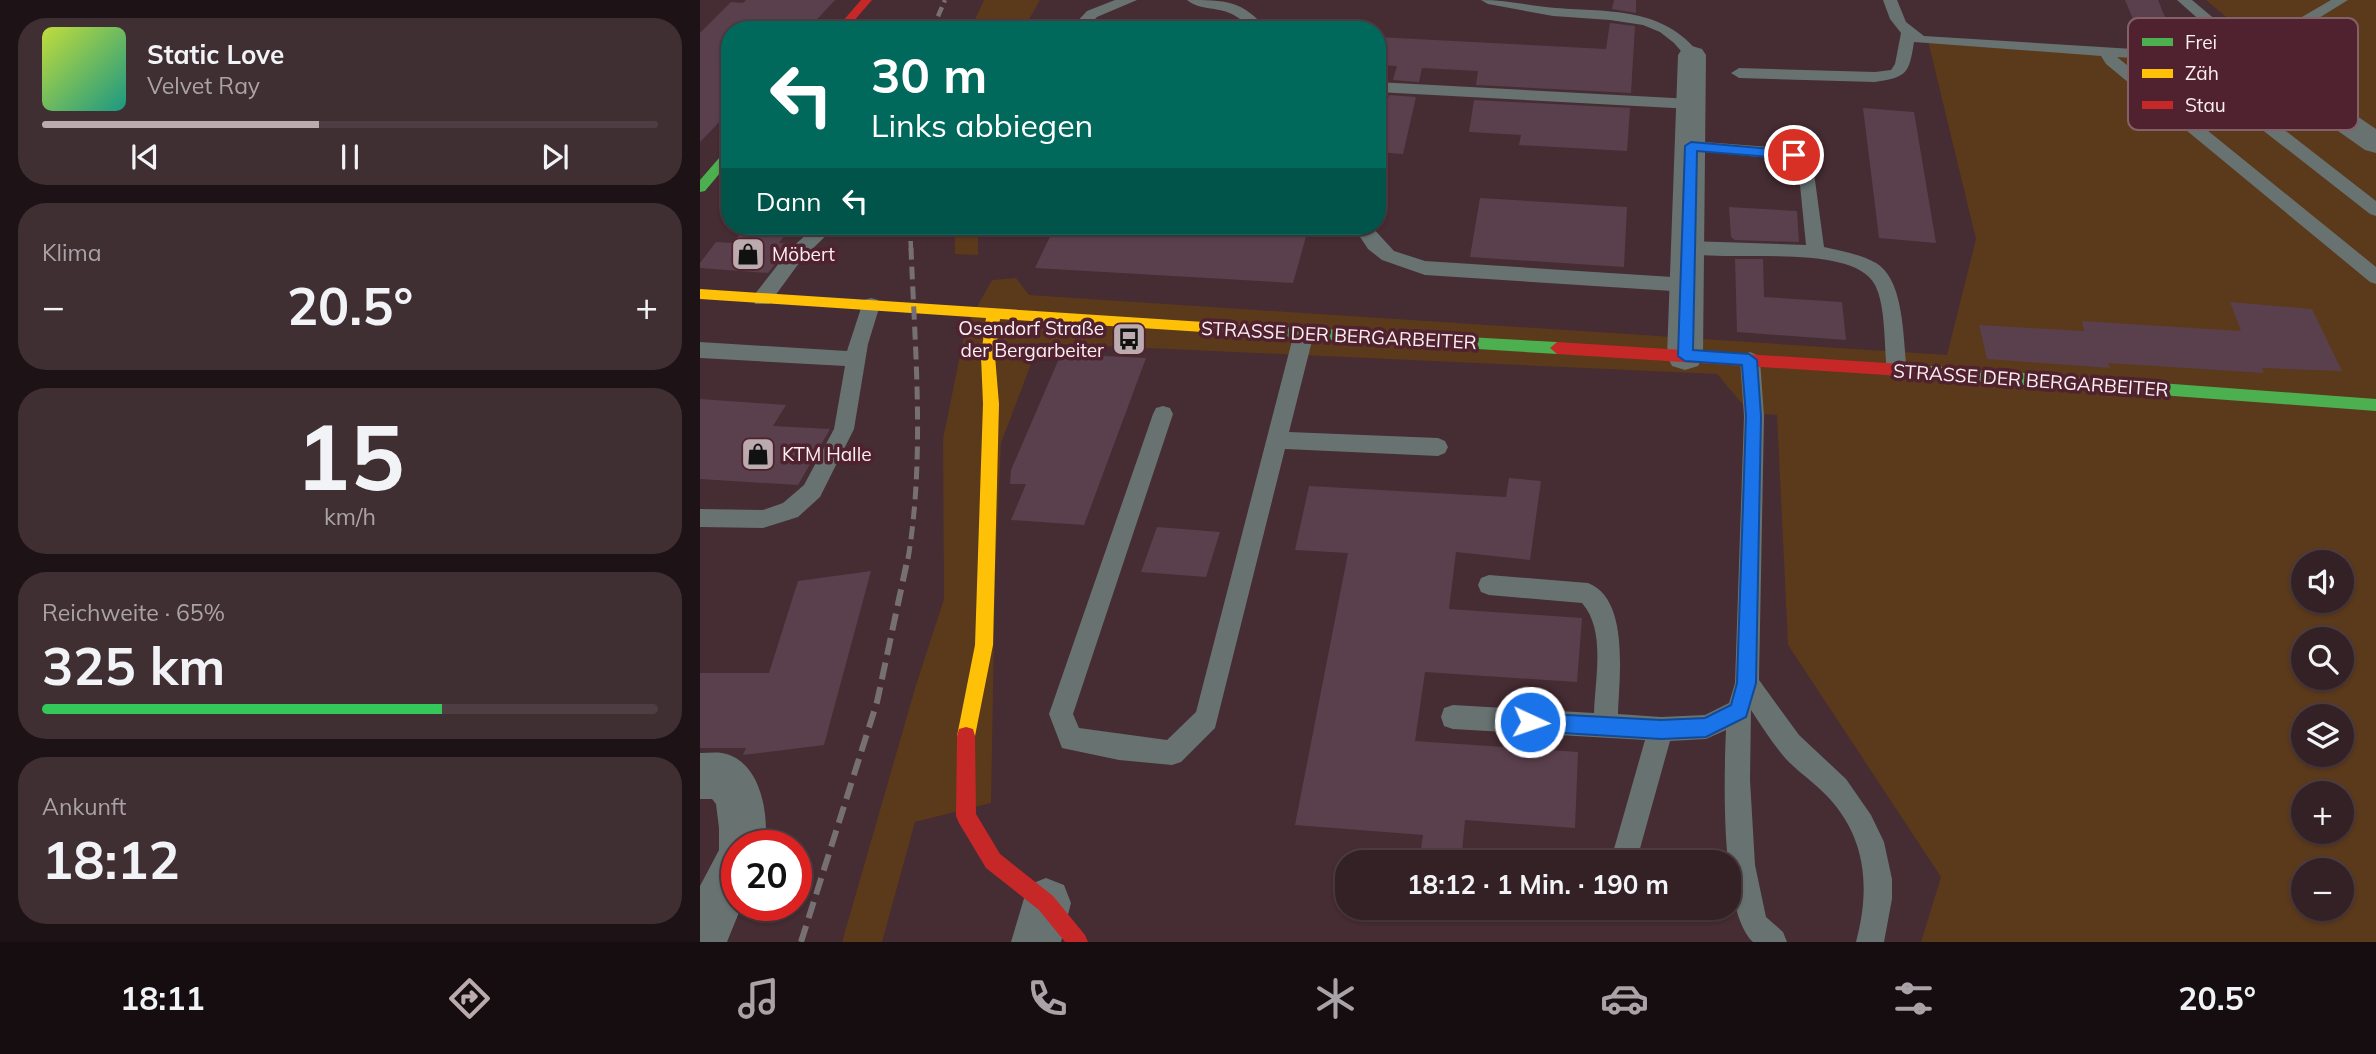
<!DOCTYPE html>
<html lang="de">
<head>
<meta charset="utf-8">
<style>
	body { margin:0; font-family:Mulish,sans-serif; background:#3f2e32; color:#f1f3f6; height:100vh; display:flex; flex-direction:column; font-size:26px; white-space:nowrap }
	* { box-sizing:border-box; margin:0 }
	p { font-size:23px; color:#a9a3a7 }
	.icon { flex:none; width:38px; height:38px; fill:none; stroke:currentColor; stroke-width:2; stroke-linecap:round; stroke-linejoin:round }
	.map { position:relative; flex:1; overflow:hidden }
	.side { display:flex; flex-direction:column; gap:18px; padding:18px; background:#1d1215; width:700px }
	.side>* { flex:none }
	.top-card { position:absolute; left:21px; top:21px; width:665px; height:214px; border-radius:28px; box-shadow:0 2px 5px #0004,0 0 0 2px #4e3e43; background:#00695c; color:#fff; overflow:hidden }
	.controls { position:absolute; left:1591px; top:550px; display:grid; gap:14px }
	.controls a { display:grid; place-items:center; width:63px; height:63px; border-radius:50%; background:#342126; box-shadow:0 2px 5px #0004,0 0 0 2px #4e3e43; font-size:35px }
	.speed { position:absolute; left:21px; top:830px; display:flex; gap:14px; font-size:35px; font-weight:700; text-align:center }
	.speed>* { display:grid; place-content:center; width:91px; height:91px; border-radius:50%; background:#342126; box-shadow:0 2px 5px #0004,0 0 0 2px #4e3e43; line-height:1 }
	.speed .limit { border:10px solid #d22; background:#fff; color:#111 }
	.pin { position:absolute; display:grid; place-items:center; width:60px; height:60px; color:#fff; margin:-30px; border:4px solid #fff; border-radius:50%; box-shadow:0 2px 7px #0007 }
	.me { position:absolute; width:77px; margin:-38px; rotate:93deg; stroke-linejoin:round; filter:drop-shadow(0 0 5px #0008) }
	.turn { display:flex; align-items:center; gap:24px; height:147px; padding:0 35px; font-size:32px }
	.turn .icon { width:91px; height:91px; stroke-width:2.5 }
	.turn b { display:block; font-size:49px; line-height:60px }
	.then { display:flex; align-items:center; height:66px; padding:0 35px; background:#0003; gap:14px; font-size:26px }
	.big { font-size:52px; font-weight:700; line-height:1.1 }
	.side .widget { flex:1; display:flex; flex-direction:column; justify-content:center; gap:10px; min-width:0; padding:0 24px; border-radius:28px; background:#3f2e32 }
	.side .dial { align-items:center; gap:0 }
	.dial b { font-size:91px; line-height:1 }
	.song { display:flex; align-items:center; gap:21px }
	.cover { width:84px; height:84px; border-radius:10px; background:linear-gradient(135deg,hsl(70 70% 55%),hsl(170 70% 35%)) }
	.played { height:7px; border-radius:4px; background:linear-gradient(90deg,#bcabae 45%,#4e3e43 45%) }
	.keys { display:flex; justify-content:space-around; direction:ltr }
	.heat { display:flex; justify-content:space-between; align-items:center; font-size:38px; direction:ltr }
	.charge { height:10px; border-radius:5px; background:linear-gradient(90deg,#34c759 65%,#4e3e43 0) }
	.trip { position:absolute; left:635px; top:850px; width:406px; height:70px; border-radius:28px; background:#342126; box-shadow:0 2px 5px #0004,0 0 0 2px #4e3e43; font-weight:700; line-height:70px; text-align:center }
	.dock { display:flex; height:112px; justify-content:space-around; align-items:center; background:#150d0f; color:#a9a3a7 }
	.dock .icon { width:49px; height:49px }
	.dock .active { color:#bcabae }
	.dock b { font-size:32px; color:#f1f3f6 }
	main { display:flex; flex:1; min-height:0 }
	.map>svg:first-child { display:block }
	.green { fill:#5b391b; fill-rule:evenodd }
	.building { fill:#5a404d }
	.lines { fill:none; stroke-linecap:round; stroke-linejoin:round }
	.lane { fill:#677271; fill-rule:evenodd }
	.street { fill:#677271; fill-rule:evenodd }
	.fast { fill:#4caf50; fill-rule:evenodd }
	.slow { fill:#ffc107; fill-rule:evenodd }
	.jam { fill:#c62828; fill-rule:evenodd }
	.rail-far2 { stroke:#767073; stroke-width:4.5; stroke-dasharray:10 5; stroke-linecap:butt }
	.rail-far1 { stroke:#767073; stroke-width:5; stroke-dasharray:13 7; stroke-linecap:butt }
	.rail { stroke:#767073; stroke-width:6; stroke-dasharray:17 8; stroke-linecap:butt }
	.route { fill:#1a73e8; stroke:#114b97; stroke-width:2 }
	.labels { text-anchor:middle; stroke-width:7; stroke-linejoin:round; paint-order:stroke }
	.poi-label { font-size:19px; fill:#fceff1; stroke:#50222f; text-anchor:start }
	.street-label { font-size:19px; fill:#fceff1; stroke:#50222f }
	.key { fill:#50222f; stroke:#846069; stroke-width:2 }
	.key-label { font-size:19px; fill:#fceff1 }
</style>
</head>
<body>
<main>
<section class="side">
<div class="widget">
<div class="song"><i class="cover"></i><div><b>Static Love</b><p>Velvet Ray</p></div></div>
<div class="played"></div>
<div class="keys"><svg class="icon" aria-label="previous" viewBox="0 0 24 24"><path d="M18 5L8 12l10 7zM5 5v14"/></svg><svg class="icon" aria-label="pause" viewBox="0 0 24 24"><path d="M8 5v14M16 5v14"/></svg><svg class="icon" aria-label="next" viewBox="0 0 24 24"><path d="M6 5l10 7-10 7zM19 5v14"/></svg></div>
</div>
<div class="widget"><p>Klima</p>
<div class="heat"><a>−</a><b class="big">20.5°</b><a>+</a></div>
</div>
<div class="widget dial"><b>15</b><p>km/h</p></div>
<div class="widget"><p>Reichweite · 65%</p><b class="big">325 km</b><div class="charge"></div></div>
<div class="widget"><p>Ankunft</p><b class="big">18:12</b></div>
</section>
<div class="map">
<svg width="1676" height="942" viewBox="0 0 1676 942">
	<rect width="100%" height="100%" fill="#462c33"/>
	<path class="green" d="M284 0H340L323 30H270Z
		M1506 0H1676V942H1221L1241 877 1088 645 1077 415 1050 413 1017 374 339 343 301 443 295 579 291 803 215 822 182 942H142L216 685 244 599 243 439 266 326 292 280 316 278 329 295 1247 355 1276 239 1227 37 1504 54 1552 39ZM1603 562H1642V600H1603ZM1603 639H1642V677H1603ZM1603 716H1642V754H1603ZM1603 793H1642V831H1603ZM1603 870H1642V908H1603Z
		M255 226H278V255L255 254Z"/>
	<path class="building" d="M46 0H135L107 30H30V111L0 142V33L31 2 43 3Z
		M914 0H936V13L912 9Z
		M1425 0H1458L1478 49 1445 47Z
		M910 23 935 26 931 93 776 85 778 71 722 68 719 82 693 80 697 66 677 65V37L906 49Z
		M689 95 716 97 703 154 677 152V140Z
		M774 100 930 108 927 151 819 145 821 135 769 132Z
		M1163 108 1214 112 1236 243 1179 238Z
		M780 198 927 207 924 267 770 257Z
		M1029 207 1097 211 1099 242 1035 240 1031 237Z
		M46 226H92L79 243 92 244 68 273 0 268V263L16 242 33 243Z
		M355 226H609L593 283 335 268Z
		M1035 259H1063L1064 297 1142 302 1146 340 1037 332Z
		M1530 302 1612 309 1642 371 1562 368 1564 373 1408 363 1410 368 1287 359 1279 325 1384 331 1382 321 1541 331Z
		M361 354 446 358 384 525 311 520 326 484H310L311 470Z
		M0 399 86 405 73 426 130 429 98 485 0 479Z
		M809 478 841 481 830 560 756 552 749 609 882 618 877 682 725 672 715 741 878 752 875 828 765 820 761 863H719L723 835 595 825 648 553 595 550 609 486 806 497Z
		M457 527 520 532 506 577 441 572Z
		M171 571 124 745 43 755 46 748H0V673H69L98 581Z"/>
	<g class="lines">
		<path class="lane" d="M415 0H437L397 17 384 30H369L387 11Z
			M487 0C525 0 543 0 567 30H552C526 0 505 15 487 0Z
			M781 0C807 0 831 6 856 8 909 12 965 7 1000 55L992 60 987 58 974 43 960 32 943 25 910 20 853 16 788 4Z
			M1183 0H1197L1206 22 1224 36 1531 55H1539L1477 0H1492L1549 48 1631 0H1648L1562 53 1558 61 1531 65 1497 62 1676 201V216L1670 214 1487 71 1481 61 1417 57 1676 267V284L1670 282 1406 64 1401 56 1214 42C1209 74 1207 77 1175 82L1039 78 1031 73 1039 68 1175 72 1191 70 1195 64 1201 33 1190 19Z
			M677 82 992 99 1000 104 992 109 677 92Z
			M991 141 1070 147 1112 158 1124 247C1141 251 1160 254 1176 263 1205 280 1203 341 1207 371L1204 376 1197 379 1190 376 1187 371C1184 347 1186 306 1175 285 1152 241 1024 264 983 252L980 247 983 242 989 241 1106 245 1098 165 1070 158 985 150 983 146Z
			M116 226H136L102 259 69 304H55L53 299 55 294 90 249Z
			M653 226H671L694 251 725 261 988 278 995 280 997 285 995 290 988 292 725 275 682 260 668 249Z
			M171 298 178 300 180 305 168 344 154 429 120 497 98 517 63 528 0 527V509L63 510 83 503 104 485 134 429 145 366 0 358V342L147 351 162 305 164 300Z
			M604 326 611 328 614 333 589 432 738 438 745 441 748 447 745 453 738 456 585 449 515 728 481 762 472 765 419 760 362 748 349 714 453 414 456 408 463 406 470 408 473 414 373 714 379 728 467 740 496 712 594 333 597 328Z
			M1050 352 1057 355 1060 360 1064 416 1059 680 1099 735 1146 779 1171 815 1184 842 1192 879V899L1184 942H1156C1171 886 1166 834 1123 792 1111 780 1097 771 1086 759 1073 744 1062 727 1051 710L1050 780 1055 865 1066 917 1083 932 1087 942H1053C1020 910 1024 777 1026 730L1006 739 970 741 936 863H910L945 740 753 729 744 726 741 717 744 708 753 705 894 713C895 679 906 630 882 603L789 595 781 592 778 585 781 578 789 575 888 583C930 599 919 678 918 714L961 717 1005 715 1029 703 1035 683 1044 416 1040 360 1043 355Z"/>
		<path class="street" d="M992 46 1002 49 1006 55 1003 356 998 366 985 370 972 366 967 356 978 55 982 49Z
			M1553 49 1563 52 1676 129V153L1665 150 1543 64 1539 58 1543 52Z
			M0 753C7 753 15 752 22 753 61 760 69 814 65 845H37V905H42L27 942H0V886L19 850V828L16 804 12 799H0Z
			M346 878 364 885 371 903 361 942H311L328 885Z"/>
		<path class="fast" d="M30 149V161L5 191 0 192V180L26 150Z
			M550 325 857 342 864 348 857 354 550 335 543 330Z
			M1217 365 1676 399V411L1217 377 1210 371Z"/>
		<path class="slow" d="M0 289 550 325 557 330 550 335 300 319 295 356 299 404 293 645 275 736 273 743 266 745 259 743 257 736 275 645 283 404 281 356 286 318 0 299Z"/>
		<path class="jam" d="M161 0H172L146 30H135Z
			M857 342 1217 365 1224 371 1217 377 857 354 850 348Z
			M266 727 273 729 275 736 276 814 300 854 353 896 385 935 388 942H365L339 910 286 868 259 823 256 816 257 736 259 729Z"/>
		<path class="rail-far2" d="M232 30 245 0
			M210 226 211 250"/>
		<path class="rail-far1" d="M208 559C225 457 215 351 211 248"/>
		<path class="rail" d="M101 942 177 702 208 557"/>
	</g>
	<path class="route" d="M991 142 1094 151 1100 155 1094 159 997 151 993 350 1049 354 1057 360 1061 416 1056 683 1046 717 1006 737 961 739 830 731 823 728 820 722 823 715 830 713 961 720 1005 718 1031 705 1037 683 1046 416 1042 365 985 361 978 356 985 146Z"/>
	<defs>
		<g id="shop-square" transform="scale(1.75)"><rect x="-9" y="-9" width="18" height="18" rx="4" fill="#bcabae" stroke="#50222f"/><path d="M-5-2.5h2.3a2.7 3.5 0 0 1 5.4 0H5L5.5 6h-11ZM-1.5-2.5h3a1.5 2.3 0 0 0-3 0Z" fill="#111"/></g>
		<g id="bus-square" transform="scale(1.75)"><rect x="-9" y="-9" width="18" height="18" rx="4" fill="#bcabae" stroke="#50222f"/><path d="M-5-6H5V4H4V6H2V4H-2V6H-4V4H-5ZM-3.5-4V0h7V-4ZM-3.5 1.2v1.5H-2V1.2ZM2 1.2v1.5H3.5V1.2Z" fill="#111"/></g>
	</defs>
	<g fill-rule="evenodd">
		<use href="#shop-square" x="48" y="254"/>
		<use href="#bus-square" x="429" y="339"/>
		<use href="#shop-square" x="58" y="454"/>
	</g>
	<g class="labels">
		<g class="poi-label">
			<text x="72" y="261">Möbert</text>
			<text x="404" y="335" text-anchor="end">Osendorf Straße<tspan x="404" dy="22">der Bergarbeiter</tspan></text>
			<text x="82" y="461">KTM Halle</text>
		</g>
		<g class="street-label">
			<text transform="translate(639 335) rotate(3)" y="7">STRASSE DER BERGARBEITER</text>
			<text transform="translate(1331 380) rotate(4)" y="7">STRASSE DER BERGARBEITER</text>
		</g>
	</g>
	<rect x="1428" y="18" width="230" height="112" rx="10" class="key"/>
	<rect x="1442" y="38" width="31" height="8" fill="#4caf50"/>
	<rect x="1442" y="69" width="31" height="9" fill="#ffc107"/>
	<rect x="1442" y="101" width="31" height="8" fill="#c62828"/>
	<g class="key-label">
		<text x="1485" y="49">Frei</text>
		<text x="1485" y="80">Zäh</text>
		<text x="1485" y="112">Stau</text>
	</g>
</svg>
<div class="controls">
<a><svg class="icon" aria-label="sound" viewBox="0 0 24 24"><path d="M4 9h4l5-4v14l-5-4H4zM17 9q2 3 0 6"/></svg></a>
<a><svg class="icon" aria-label="search" viewBox="0 0 24 24"><circle cx="10" cy="10" r="6"/><path d="M15 15l6 6"/></svg></a>
<a><svg class="icon" aria-label="layers" viewBox="0 0 24 24"><path d="M12 4l9 5-9 5-9-5zM3 14l9 5 9-5"/></svg></a>
<a>+</a>
<a>−</a>
</div>
<div class="speed"><div class="limit">20</div></div>
<div class="pin" style="left:1094px;top:155px;background:#d93025"><svg class="icon" aria-label="arrive" viewBox="0 0 24 24"><path d="M6 21V4h12l-3 4 3 4H6"/></svg></div>
<svg class="me" style="left:830px;top:722px" viewBox="-20 -20 40 40"><circle r="17" fill="#1a73e8" stroke="#fff" stroke-width="3"/><path d="M0-11L8 9 0 5-8 9z" fill="#fff"/></svg>
<div class="trip">18:12 · 1 Min. · 190 m</div>
<div class="top-card">
<div class="turn"><svg class="icon" aria-label="left" viewBox="0 0 24 24"><path d="M17 20v-9H6M10 6l-5 5 5 5"/></svg><div><b>30 m</b>Links abbiegen</div></div>
<div class="then">Dann<svg class="icon" aria-label="left" viewBox="0 0 24 24"><path d="M17 20v-9H6M10 6l-5 5 5 5"/></svg></div>
</div>
</div>
</main>
<nav class="dock">
<b>18:11</b>
<svg class="icon active" aria-label="directions" viewBox="0 0 24 24"><path d="M12 3l9 9-9 9-9-9zM9 14v-3h6M13 9l2 2-2 2"/></svg>
<svg class="icon" aria-label="music" viewBox="0 0 24 24"><path d="M9 18V5l10-2v13"/><circle cx="6" cy="18" r="3"/><circle cx="16" cy="16" r="3"/></svg>
<svg class="icon" aria-label="phone" viewBox="0 0 24 24"><path d="M5 4h4l2 5-3 2q2 4 5 5l2-3 5 2v4C11 20 4 13 5 4z"/></svg>
<svg class="icon" aria-label="climate" viewBox="0 0 24 24"><path d="M12 3v18M4 7l16 10M4 17L20 7"/></svg>
<svg class="icon" aria-label="car" viewBox="0 0 24 24"><path d="M5 17H2v-5l4-1 3-4h7l3 4 3 1v5h-3M9 17h6M6 11h13"/><circle cx="7" cy="17" r="2"/><circle cx="17" cy="17" r="2"/></svg>
<svg class="icon" aria-label="filters" viewBox="0 0 24 24"><path d="M4 7h16M4 17h16"/><circle cx="9" cy="7" r="2"/><circle cx="15" cy="17" r="2"/></svg>
<b>20.5°</b>
</nav>
</body>
</html>
